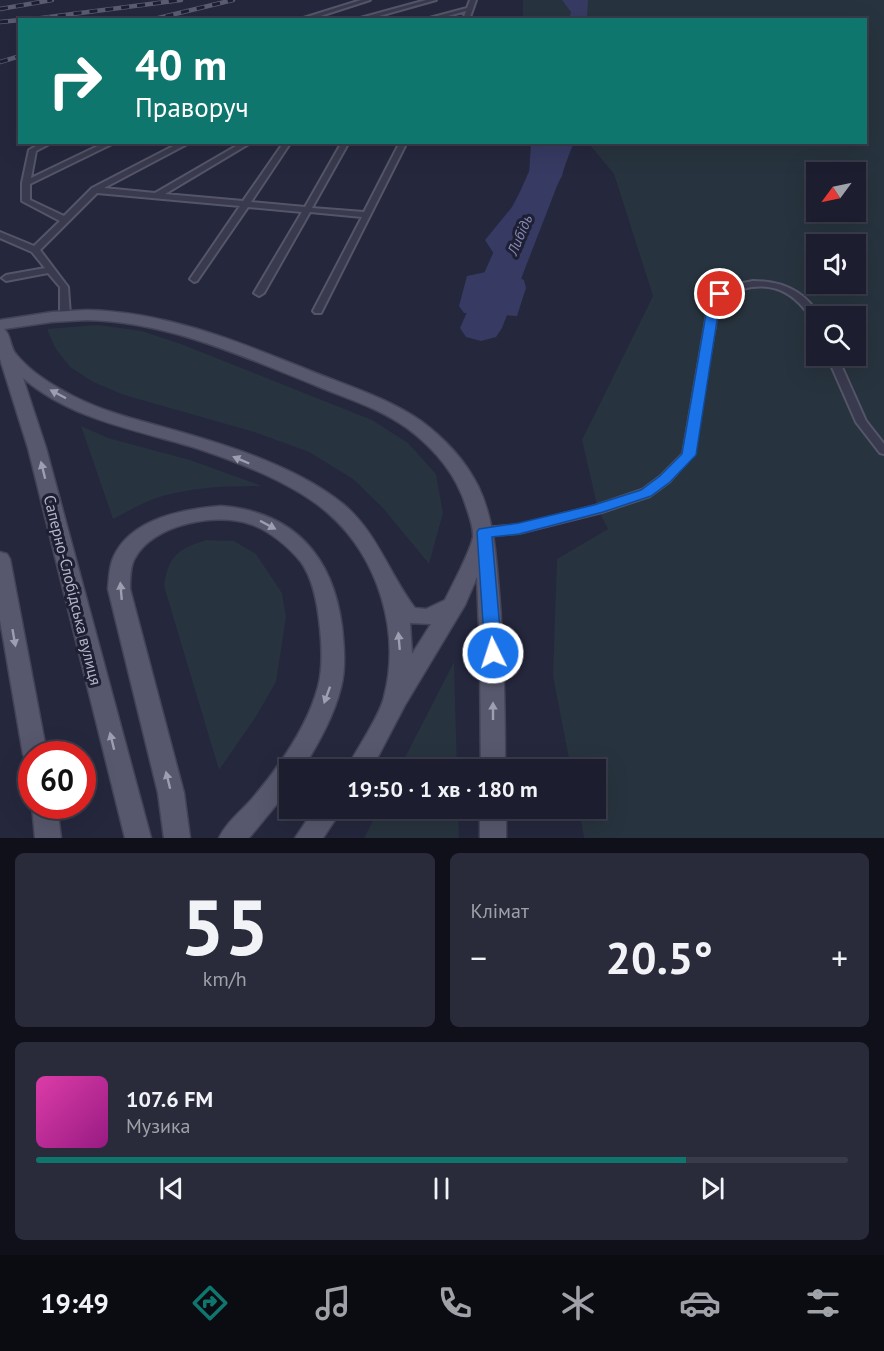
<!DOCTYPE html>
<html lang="uk">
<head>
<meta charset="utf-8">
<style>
	body { margin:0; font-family:"PT Sans",sans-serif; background:#292a3a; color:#f1f3f6; height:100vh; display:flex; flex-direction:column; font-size:22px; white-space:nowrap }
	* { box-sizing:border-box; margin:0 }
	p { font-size:20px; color:#a0a2aa }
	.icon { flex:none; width:33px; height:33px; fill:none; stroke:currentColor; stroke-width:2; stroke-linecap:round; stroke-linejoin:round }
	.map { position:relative; height:838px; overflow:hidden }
	.side { display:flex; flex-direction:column; gap:15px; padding:15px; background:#0f1019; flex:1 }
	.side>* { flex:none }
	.banner { position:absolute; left:18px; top:18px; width:849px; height:126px; border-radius:0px; box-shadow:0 6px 24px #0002,0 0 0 2px #3a3b4a; background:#0f766e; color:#fff; overflow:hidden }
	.needle { width:39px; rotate:237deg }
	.buttons { position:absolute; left:806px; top:162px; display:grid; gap:12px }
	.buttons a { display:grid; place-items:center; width:60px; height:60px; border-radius:0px; background:#1c1d2e; box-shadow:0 6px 24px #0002,0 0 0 2px #3a3b4a; font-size:30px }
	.speed { position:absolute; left:18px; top:741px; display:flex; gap:12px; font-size:30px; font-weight:700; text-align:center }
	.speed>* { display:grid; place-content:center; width:78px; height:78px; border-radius:50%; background:#1c1d2e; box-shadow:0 6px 24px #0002,0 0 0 2px #3a3b4a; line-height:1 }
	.speed .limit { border:9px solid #d22; background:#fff; color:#111 }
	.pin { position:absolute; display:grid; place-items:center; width:51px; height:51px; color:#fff; margin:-26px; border:3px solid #fff; border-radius:50%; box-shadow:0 2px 6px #0007 }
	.me { position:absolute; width:66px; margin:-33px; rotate:356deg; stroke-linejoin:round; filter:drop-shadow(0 0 4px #0008) }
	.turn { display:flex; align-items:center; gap:21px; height:126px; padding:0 18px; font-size:27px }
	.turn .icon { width:78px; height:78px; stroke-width:2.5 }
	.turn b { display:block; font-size:42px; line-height:51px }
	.big { font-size:45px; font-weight:700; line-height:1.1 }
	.side .tile { flex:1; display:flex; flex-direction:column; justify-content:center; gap:9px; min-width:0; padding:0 21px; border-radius:9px; background:#292a3a }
	.side .dial { align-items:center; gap:0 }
	.dial b { font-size:78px; line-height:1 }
	.song { display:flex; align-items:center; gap:18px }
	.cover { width:72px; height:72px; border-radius:9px; background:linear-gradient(135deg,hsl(320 70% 55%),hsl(310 70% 35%)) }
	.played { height:6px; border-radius:3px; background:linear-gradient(90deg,#0f766e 80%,#3a3b4a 80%) }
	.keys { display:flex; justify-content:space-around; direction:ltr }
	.heat { display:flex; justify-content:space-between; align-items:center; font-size:33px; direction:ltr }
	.side .tiles { flex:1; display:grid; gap:15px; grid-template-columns:1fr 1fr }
	.tile:last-child { grid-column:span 2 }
	.trip { position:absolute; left:279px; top:759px; width:327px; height:60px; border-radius:0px; background:#1c1d2e; box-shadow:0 6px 24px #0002,0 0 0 2px #3a3b4a; font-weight:700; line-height:60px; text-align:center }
	.dock { display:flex; height:96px; justify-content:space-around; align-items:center; background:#0b0c12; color:#a0a2aa }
	.dock .icon { width:42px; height:42px }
	.dock .active { color:#0f766e }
	.dock b { font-size:27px; color:#f1f3f6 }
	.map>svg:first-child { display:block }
	.green { fill:#27333e; fill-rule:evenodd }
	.water { fill:#373a62 }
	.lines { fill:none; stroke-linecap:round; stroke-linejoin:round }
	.river { fill:#373a62; fill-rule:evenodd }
	.service-casing { stroke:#545568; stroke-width:4 }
	.primary-casing { stroke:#424356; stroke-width:3 }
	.service { fill:#393a4d; fill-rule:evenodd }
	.primary { fill:#57586d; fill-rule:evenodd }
	.rail-casing { stroke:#5b5c74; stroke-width:4.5 }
	.rail { stroke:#1e1f32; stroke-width:3; stroke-dasharray:8; stroke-linecap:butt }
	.oneway { fill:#9e9eb1 }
	.route { fill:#1a73e8; stroke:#114b97; stroke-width:1.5 }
	.labels { text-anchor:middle; stroke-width:6; stroke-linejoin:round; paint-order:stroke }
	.far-water-label { font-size:15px; font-style:italic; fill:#8588b3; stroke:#1e1f32 }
	.street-label { font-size:16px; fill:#b5b5c8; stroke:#1e1f32 }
</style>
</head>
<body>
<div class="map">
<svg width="884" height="838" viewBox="0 0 884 838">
	<rect width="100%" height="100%" fill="#25273d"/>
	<path class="green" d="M523 0H884V838H584L579 809 596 808V770L571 769 553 676 557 559 608 529 598 509 582 440 653 296 614 174 588 143 866 142V20L523 19ZM816 172H855V212H816ZM816 244H855V284H816ZM816 316H855V356H816Z
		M98 325 142 331 181 344 372 420 408 443 436 474 443 513 429 564 383 508 353 479 309 452 254 432 124 395 93 382 70 367 55 348 47 329Z
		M81 426 108 438 190 460 262 486C225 486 186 487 151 500 138 505 125 513 113 519Z
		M206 540 234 541 256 554 282 593 286 617 276 682 255 718 219 770 164 586C168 556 178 549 206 540Z
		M454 662 457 769H399Z
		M379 809H458L459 838H364Z"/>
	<path class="water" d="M562 0H588L587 19H569L571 12Z
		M531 143H571L562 176 523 249 494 254 485 240 512 207 529 175Z
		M486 272 512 274 524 280 526 288 517 316 464 313 459 306 467 276Z"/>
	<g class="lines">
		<path class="river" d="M542 142H574L502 328 496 337 481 341 466 337 460 328Z"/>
		<g class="service-casing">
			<path id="service" d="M361 0H370L308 20H297Z
				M426 0H436L365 20H353Z
				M470 0H476L469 20H463L466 11 434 20H422L467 8Z
				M43 142H53L36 151 31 178 106 142H116L30 184V200L64 216 92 188 181 142H191L104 188 155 193 243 142H252L165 194 243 201 284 142H291L251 202 305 207 342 142H349L312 208 364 212 400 142H407L321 313H315L313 311 362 217 310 212 264 293 259 296 254 293 302 212 248 207 197 281 194 282 190 279 240 206 97 193 40 250 68 287 70 315 65 318 60 315V287L48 273 6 281 2 278 6 275 45 268 32 252 0 238V232L34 246 60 221 22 201V183L29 150Z
				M753 281C782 281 805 291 819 316H816V322L813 321C791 285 762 278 724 296L717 314 693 455 669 482 650 496 602 512 519 533 484 536 480 535 478 532 480 529 484 528 519 525 595 506 642 490 661 476 683 454 707 314 715 294 733 285Z
				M827 356H837L866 421 884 444V454L880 453 856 422Z"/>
		</g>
		<g class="primary-casing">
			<path id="primary" d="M87 310C163 312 232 339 301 367 341 384 385 396 421 421 444 438 465 460 478 486 494 519 496 556 499 592 504 651 505 710 505 770H481L480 656 477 577 465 605 405 705 371 770H346C356 750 380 716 384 697 401 633 379 558 329 514 297 485 241 463 199 449 139 430 73 421 23 378L46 448 151 838H125L28 448 0 359V320L52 312ZM87 320C169 322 242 356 317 386 348 399 379 408 407 428 434 448 456 474 466 506 469 515 474 529 473 537 471 550 452 586 445 600L426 609 415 608C389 574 377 532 343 504 299 468 230 446 177 431 142 421 106 413 73 396 53 386 29 371 15 353 10 346 11 335 4 329L52 322ZM410 623 431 624 412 654Z
				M221 506C294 512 333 556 342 627 344 646 346 668 341 687 334 716 318 744 302 770H290V788L249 838H219C226 823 240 812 251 800 279 767 307 728 318 687 323 668 322 647 320 628 318 607 314 580 301 562 289 547 269 530 250 524 217 512 153 524 135 558 130 566 130 579 130 589L184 793 190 838H164L158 793 108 589C109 580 109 570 112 561 127 519 183 509 221 506Z
				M0 552 7 554 10 559 47 754H32V763L26 761 23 754 0 620Z
				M32 805 57 806 61 838H35Z
				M315 808H343L323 838H295Z
				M480 808H506V838H480Z"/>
		</g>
		<use href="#service" class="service"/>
		<use href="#primary" class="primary"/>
		<g class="rail-casing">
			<path id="rail" d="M0 9 52 0
				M26 20 181 0
				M150 20 233 0
				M0 22 20 20
				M0 62 20 56"/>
		</g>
		<use href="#rail" class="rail"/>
	</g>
	<defs><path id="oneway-solid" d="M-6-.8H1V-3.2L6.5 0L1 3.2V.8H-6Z" transform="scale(1.5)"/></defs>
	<g class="oneway">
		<use href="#oneway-solid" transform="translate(58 394) rotate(-152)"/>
		<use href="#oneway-solid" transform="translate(241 460) rotate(-157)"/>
		<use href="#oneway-solid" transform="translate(43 470) rotate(-104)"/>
		<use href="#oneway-solid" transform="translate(268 525) rotate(28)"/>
		<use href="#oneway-solid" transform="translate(121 591) rotate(-95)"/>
		<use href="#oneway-solid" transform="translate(14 638) rotate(80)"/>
		<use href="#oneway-solid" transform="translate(399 641) rotate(-95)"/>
		<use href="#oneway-solid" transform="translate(327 695) rotate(110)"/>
		<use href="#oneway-solid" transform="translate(493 711) rotate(-90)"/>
		<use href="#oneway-solid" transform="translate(112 741) rotate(-104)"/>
		<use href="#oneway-solid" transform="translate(168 780) rotate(-104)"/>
	</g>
	<path class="route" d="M720 290 726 294 718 314 696 455 670 482 651 496 603 512 519 534 492 537 502 653 499 657 493 659 487 657 485 653 477 532 479 529 519 523 594 505 641 490 660 476 682 454 706 314 714 294Z"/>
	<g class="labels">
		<g class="far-water-label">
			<text transform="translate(520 235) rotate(-67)" y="5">Либідь</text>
		</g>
		<g class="street-label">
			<text transform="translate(73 590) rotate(76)" y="6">Саперно-Слобідська вулиця</text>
		</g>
	</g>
</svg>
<div class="buttons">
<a><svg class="needle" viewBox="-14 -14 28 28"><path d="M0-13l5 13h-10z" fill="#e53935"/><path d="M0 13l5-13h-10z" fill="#a0a2aa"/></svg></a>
<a><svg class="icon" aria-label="sound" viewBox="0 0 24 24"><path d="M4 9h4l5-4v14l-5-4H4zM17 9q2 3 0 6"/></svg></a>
<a><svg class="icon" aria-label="search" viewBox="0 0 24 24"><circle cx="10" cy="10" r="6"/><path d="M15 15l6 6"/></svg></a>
</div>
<div class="speed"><div class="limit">60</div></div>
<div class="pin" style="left:720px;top:294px;background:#d93025"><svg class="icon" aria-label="arrive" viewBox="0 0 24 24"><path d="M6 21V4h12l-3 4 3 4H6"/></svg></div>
<svg class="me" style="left:493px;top:653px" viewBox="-20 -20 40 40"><circle r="17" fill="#1a73e8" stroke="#fff" stroke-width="3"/><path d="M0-11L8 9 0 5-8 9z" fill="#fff"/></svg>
<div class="trip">19:50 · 1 хв · 180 m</div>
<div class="banner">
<div class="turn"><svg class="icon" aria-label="right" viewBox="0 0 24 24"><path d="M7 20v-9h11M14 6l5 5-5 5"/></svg><div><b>40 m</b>Праворуч</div></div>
</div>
</div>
<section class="side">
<div class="tiles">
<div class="tile dial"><b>55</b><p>km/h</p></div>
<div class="tile"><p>Клімат</p>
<div class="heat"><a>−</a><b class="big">20.5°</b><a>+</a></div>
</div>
<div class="tile">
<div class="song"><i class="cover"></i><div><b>107.6 FM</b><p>Музика</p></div></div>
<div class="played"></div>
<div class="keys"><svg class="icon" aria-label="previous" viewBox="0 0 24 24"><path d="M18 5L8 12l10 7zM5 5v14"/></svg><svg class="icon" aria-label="pause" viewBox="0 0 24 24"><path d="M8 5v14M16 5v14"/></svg><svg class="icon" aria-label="next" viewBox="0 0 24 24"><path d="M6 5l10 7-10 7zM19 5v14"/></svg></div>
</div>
</div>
</section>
<nav class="dock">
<b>19:49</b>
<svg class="icon active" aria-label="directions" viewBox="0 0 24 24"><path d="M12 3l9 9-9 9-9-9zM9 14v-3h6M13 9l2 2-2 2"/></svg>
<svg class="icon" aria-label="music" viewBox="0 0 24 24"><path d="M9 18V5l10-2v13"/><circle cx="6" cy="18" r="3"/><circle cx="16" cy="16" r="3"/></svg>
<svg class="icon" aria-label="phone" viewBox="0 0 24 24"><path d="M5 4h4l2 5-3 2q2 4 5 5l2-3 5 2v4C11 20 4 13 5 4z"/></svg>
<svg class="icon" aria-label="climate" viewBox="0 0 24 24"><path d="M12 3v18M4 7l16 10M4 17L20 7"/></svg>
<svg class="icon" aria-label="car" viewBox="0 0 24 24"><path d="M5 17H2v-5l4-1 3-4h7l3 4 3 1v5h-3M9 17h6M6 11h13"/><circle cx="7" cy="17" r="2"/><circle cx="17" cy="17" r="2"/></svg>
<svg class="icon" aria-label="filters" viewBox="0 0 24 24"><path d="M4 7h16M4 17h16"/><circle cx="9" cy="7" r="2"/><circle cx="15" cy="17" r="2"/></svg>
</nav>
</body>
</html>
